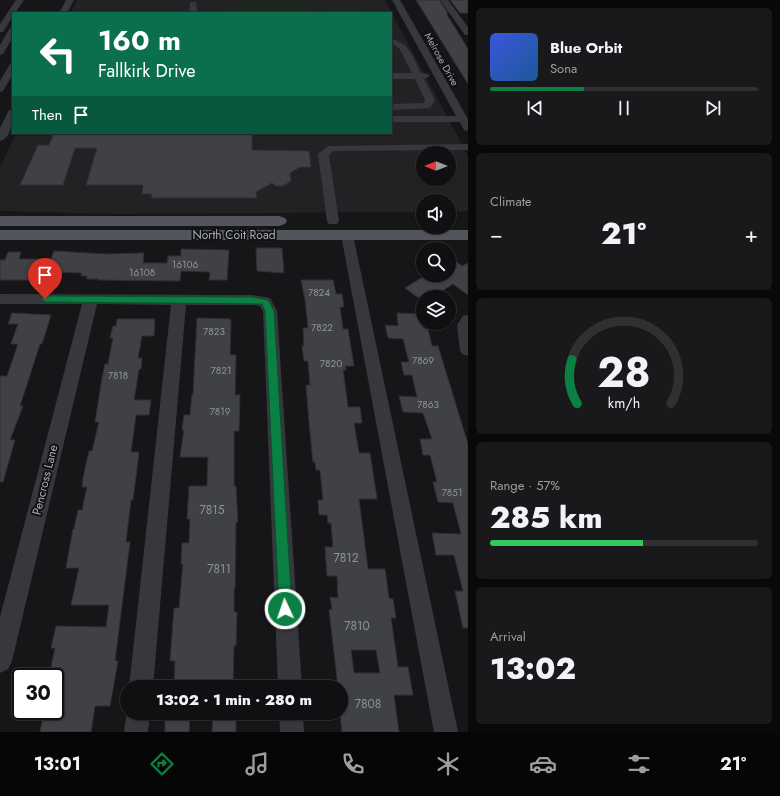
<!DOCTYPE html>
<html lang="en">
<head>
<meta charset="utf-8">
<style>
	body { margin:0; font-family:Jost,sans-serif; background:#19191b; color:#f1f3f6; height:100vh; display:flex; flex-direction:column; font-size:15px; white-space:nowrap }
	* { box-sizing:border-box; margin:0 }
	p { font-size:13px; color:#9c9d9f }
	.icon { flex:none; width:22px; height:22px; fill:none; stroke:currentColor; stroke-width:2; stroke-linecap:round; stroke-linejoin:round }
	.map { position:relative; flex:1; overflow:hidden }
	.drawer { display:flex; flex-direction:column; gap:8px; padding:8px; background:#09090a; width:312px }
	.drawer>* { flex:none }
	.banner { position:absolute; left:12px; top:12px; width:380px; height:122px; border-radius:0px; box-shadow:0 1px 3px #0004,0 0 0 1px #303032; background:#0b6e4f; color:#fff; overflow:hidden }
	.needle { width:26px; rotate:270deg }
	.fabs { position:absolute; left:416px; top:146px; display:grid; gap:8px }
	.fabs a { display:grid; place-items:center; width:40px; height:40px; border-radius:50%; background:#101012; box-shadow:0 1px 3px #0004,0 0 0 1px #303032; font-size:20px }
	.speed { position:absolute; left:12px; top:668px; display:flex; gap:8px; font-size:20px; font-weight:700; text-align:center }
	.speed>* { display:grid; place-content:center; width:52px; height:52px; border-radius:50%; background:#101012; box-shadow:0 1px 3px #0004,0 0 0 1px #303032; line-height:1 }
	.speed .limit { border:2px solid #111; border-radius:6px; background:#fff; color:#111 }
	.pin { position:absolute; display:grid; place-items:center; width:34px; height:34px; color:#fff; margin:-41px -17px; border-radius:50% 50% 50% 0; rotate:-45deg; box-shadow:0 0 4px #0007 }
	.pin .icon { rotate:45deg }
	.me { position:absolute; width:44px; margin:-22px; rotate:357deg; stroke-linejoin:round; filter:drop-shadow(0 0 3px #0008) }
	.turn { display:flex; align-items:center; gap:14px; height:84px; padding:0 20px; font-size:18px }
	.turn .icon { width:52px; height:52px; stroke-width:2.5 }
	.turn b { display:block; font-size:28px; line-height:34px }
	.then { display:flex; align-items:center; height:38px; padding:0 20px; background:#0003; gap:8px; font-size:15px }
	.big { font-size:30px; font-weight:800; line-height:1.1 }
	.drawer .tile { flex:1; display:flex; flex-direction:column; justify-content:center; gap:6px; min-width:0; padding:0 14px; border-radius:6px; background:#19191b }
	.drawer .dial { align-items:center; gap:0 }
	.dial svg { height:104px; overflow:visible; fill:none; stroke:#303032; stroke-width:7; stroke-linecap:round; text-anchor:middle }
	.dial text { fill:#f1f3f6; stroke:none }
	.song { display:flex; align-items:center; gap:12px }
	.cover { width:48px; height:48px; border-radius:6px; background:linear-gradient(135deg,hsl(230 70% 55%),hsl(210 70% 35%)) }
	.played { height:4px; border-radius:2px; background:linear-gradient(90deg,#0b8043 35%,#303032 35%) }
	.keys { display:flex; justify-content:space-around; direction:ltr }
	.heat { display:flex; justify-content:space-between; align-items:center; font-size:22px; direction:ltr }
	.charge { height:6px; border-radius:3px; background:linear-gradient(90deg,#34c759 57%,#303032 0) }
	.trip { position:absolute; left:120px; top:680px; width:228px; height:40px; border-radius:20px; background:#101012; box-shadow:0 1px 3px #0004,0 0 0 1px #303032; font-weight:800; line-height:40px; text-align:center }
	.menu { display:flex; height:64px; justify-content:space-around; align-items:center; background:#060607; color:#9c9d9f }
	.menu .icon { width:28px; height:28px }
	.menu .current { color:#0b8043 }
	.menu b { font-size:18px; color:#f1f3f6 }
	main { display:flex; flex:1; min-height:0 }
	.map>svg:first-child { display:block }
	.built { fill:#222225; fill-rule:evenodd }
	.green { fill:#1e261f }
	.building { fill:#404145; stroke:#303034; fill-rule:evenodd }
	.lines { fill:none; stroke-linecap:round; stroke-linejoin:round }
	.minor { fill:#37383d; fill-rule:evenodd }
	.major { fill:#53555c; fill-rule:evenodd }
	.route { fill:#0b8043; stroke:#07532c }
	.labels { text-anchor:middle; stroke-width:4; stroke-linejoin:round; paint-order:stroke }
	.far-street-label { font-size:10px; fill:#a8adb8; stroke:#111113 }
	.number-label { font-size:10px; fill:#8e929b }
	.street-label { font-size:12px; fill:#a8adb8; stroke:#111113 }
	.near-number-label { font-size:12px; fill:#8e929b }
</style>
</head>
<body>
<main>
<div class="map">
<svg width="468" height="732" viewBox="0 0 468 732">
	<rect width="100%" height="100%" fill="#161618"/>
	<path class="built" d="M77 0H385L468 156V211L449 212V201H423V212L116 214 0 211V168L16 133H391V13H71ZM423 153H449V179H423Z"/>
	<path class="green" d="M249 0H314L318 13H220L232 4Z
		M323 6H350L378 13H325Z"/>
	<path class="building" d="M416 0H439L448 13H446L468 49V84Z
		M450 0H468V13H460Z
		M54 133H252V150L309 151 311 167H300L290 173 291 181 283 186H276L272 183 256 192 257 198H151L152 194H142L143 185H86L97 148H75L63 185H20L38 145H49Z
		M256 248H282L284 273 257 271Z
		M181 249 229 250 227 280H209L210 272 181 271 180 281 98 280 99 279H87V276H81L82 273 54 272 52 280H0V260H5L8 252H21L19 259H51L54 251 106 254 144 253 143 263H167L168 256H181Z
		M455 261 462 266 468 263V295L453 284 433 297H417L405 288 426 275H449V264Z
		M301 280H333L336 294H342L344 307H340L343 329H348L354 366H345L346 370H343L348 407H360L362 423H354L359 453H370L377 499H359L368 569H385L389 598 393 599 396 618H391L398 667H408L413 695H394L399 732H342L340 713 341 687H338L329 610 332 609 330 597 338 598 337 576H327L325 547H333L331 523H328L327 515H319L318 500H323L320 470H316L315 462H313L309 422 306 385H310L308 361H304L302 346H304L303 328H308L305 300ZM351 650H376L380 673H354Z
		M12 313 51 315 42 344H40L20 406H23L10 440H15L3 482H0V376H7L18 344H11L18 324H8Z
		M397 313 423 314V328L428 329 432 346H438L468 444V628H463L455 591H463L454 555H436L432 533 461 534 453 503 438 502 433 482H437L430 455H423L420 439H432L423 413 403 412 399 396 417 397 412 375H404L401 362H409L403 339 388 338 385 325 398 326Z
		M197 318 230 319 231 321 230 355H236L235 395H240L239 431H234V486H236L238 522H236L235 589H234V612H237L236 646 234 645 233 687H174L175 661H170L174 608H179L183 564H181L182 543H189L190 519H187L189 486H207L208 457H180L184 430H182L184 415H190L192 395H193Z
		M117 319H155L154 336H142L138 358H142L141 369H139L134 400H151L149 415H136L131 452H139L133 500H131L126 542H130L115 661H118L110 706H95L91 732H40L44 711H55V677H49L55 648H51L56 626 106 627 109 605H71L79 568H66L73 529H74L78 510H82L87 487H82L83 478 89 451H92L99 422H95L102 378 105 364H108L113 338H110L113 326H116Z
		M172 713H190L189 732H165V718H172Z
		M213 713H236V732H212Z"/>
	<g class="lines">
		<path class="minor" d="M16 0H24L15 13H13V16L3 32H0V24Z
			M66 0H74L67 13H59Z
			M392 0H400L468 119V131L464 130 460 122H391V116H456Z
			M440 0H448L468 27V35H465Z
			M190 2H196L197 13H189Z
			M10 28H13V37L3 54 0 55V45Z
			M391 39C409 42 413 58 421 73L428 74 430 76 424 79 435 100 430 108 391 110V104L424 103 425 100 415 79H391V73H412L399 48 391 43Z
			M13 63V74L3 91 0 92V81L10 64Z
			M13 109C13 119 12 138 0 141V128L9 110Z
			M468 144V150L334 151 329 155 339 221 337 224H329L327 221 318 154 328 146Z
			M347 231 352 232 353 235 458 732H434L341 235 342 232Z
			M0 294 252 295 270 298 277 311 302 687H278L263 311 260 306 252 305H186L153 687H129L171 305 97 304 12 661 8 669 0 673V617L82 304H0Z
			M468 315V356L462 354 460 350 457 325 463 316Z
			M127 710V713H150L148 732H124Z
			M279 713H303L304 732H280Z"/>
		<path class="major" d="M0 216H279L285 218 287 221 285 224 279 226H0Z
			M0 230H468V240H0Z"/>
	</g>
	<path class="route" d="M45 296 252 297 268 300 274 311 292 609 290 613 285 615 281 613 279 609 265 311 262 304 45 302 41 299Z"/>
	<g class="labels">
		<g class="far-street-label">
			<text transform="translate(442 59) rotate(61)" y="4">Melrose Drive</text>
		</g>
		<g class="number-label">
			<text x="185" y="268">16106</text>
			<text x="142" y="276">16108</text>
			<text x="319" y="296">7824</text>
			<text x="322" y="331">7822</text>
			<text x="214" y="335">7823</text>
			<text x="423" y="364">7869</text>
			<text x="331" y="367">7820</text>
			<text x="221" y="374">7821</text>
			<text x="118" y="379">7818</text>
			<text x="428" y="408">7863</text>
			<text x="220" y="415">7819</text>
			<text x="452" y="496">7851</text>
		</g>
		<g class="street-label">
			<text x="234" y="239">North Coit Road</text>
			<text transform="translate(45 480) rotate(-76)" y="4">Pencross Lane</text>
		</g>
		<g class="near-number-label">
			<text x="212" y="514">7815</text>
			<text x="346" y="562">7812</text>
			<text x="219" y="573">7811</text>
			<text x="357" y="630">7810</text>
			<text x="368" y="708">7808</text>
		</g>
	</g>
</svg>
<div class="fabs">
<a><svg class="needle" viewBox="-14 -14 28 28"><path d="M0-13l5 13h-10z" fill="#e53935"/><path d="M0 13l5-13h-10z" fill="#9c9d9f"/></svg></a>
<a><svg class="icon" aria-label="sound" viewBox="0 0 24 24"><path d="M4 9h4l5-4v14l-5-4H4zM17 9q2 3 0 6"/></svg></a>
<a><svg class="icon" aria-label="search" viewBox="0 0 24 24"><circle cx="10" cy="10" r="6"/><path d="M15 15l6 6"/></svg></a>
<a><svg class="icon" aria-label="layers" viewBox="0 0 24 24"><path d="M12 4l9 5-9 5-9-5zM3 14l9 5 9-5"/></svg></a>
</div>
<div class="speed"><div class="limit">30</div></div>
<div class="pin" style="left:45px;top:299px;background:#d93025"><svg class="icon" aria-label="arrive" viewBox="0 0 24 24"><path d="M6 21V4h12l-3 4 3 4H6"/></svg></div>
<svg class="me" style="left:285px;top:609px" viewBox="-20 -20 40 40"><circle r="17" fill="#0b8043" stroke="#fff" stroke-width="3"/><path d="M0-11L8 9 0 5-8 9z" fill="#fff"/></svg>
<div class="trip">13:02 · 1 min · 280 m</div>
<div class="banner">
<div class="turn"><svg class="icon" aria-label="left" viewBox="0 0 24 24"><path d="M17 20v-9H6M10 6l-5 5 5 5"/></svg><div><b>160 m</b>Fallkirk Drive</div></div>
<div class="then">Then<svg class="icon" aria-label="arrive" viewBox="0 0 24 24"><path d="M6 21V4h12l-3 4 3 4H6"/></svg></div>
</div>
</div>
<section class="drawer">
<div class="tile">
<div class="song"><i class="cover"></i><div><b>Blue Orbit</b><p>Sona</p></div></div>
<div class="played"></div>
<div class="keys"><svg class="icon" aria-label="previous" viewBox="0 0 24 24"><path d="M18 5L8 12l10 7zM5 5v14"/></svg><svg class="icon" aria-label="pause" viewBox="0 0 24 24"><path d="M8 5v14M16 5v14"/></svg><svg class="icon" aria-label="next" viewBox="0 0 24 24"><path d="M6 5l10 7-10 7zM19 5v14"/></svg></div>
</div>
<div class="tile"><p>Climate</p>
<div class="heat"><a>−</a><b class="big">21°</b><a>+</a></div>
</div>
<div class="tile dial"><svg viewBox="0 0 100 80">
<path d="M14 69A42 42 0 1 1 86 69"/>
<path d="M14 69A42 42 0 0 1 10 35" stroke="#0b8043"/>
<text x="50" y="56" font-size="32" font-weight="700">28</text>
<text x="50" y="72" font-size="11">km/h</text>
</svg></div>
<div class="tile"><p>Range · 57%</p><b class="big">285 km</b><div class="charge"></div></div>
<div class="tile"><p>Arrival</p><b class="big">13:02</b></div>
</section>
</main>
<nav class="menu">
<b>13:01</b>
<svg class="icon current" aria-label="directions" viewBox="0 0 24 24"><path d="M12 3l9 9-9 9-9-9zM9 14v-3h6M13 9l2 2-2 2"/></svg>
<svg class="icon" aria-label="music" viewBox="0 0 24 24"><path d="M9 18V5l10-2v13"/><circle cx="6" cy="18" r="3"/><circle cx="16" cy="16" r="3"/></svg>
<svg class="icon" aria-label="phone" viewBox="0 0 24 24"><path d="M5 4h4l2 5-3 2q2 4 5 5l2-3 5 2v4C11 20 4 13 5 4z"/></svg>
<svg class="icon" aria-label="climate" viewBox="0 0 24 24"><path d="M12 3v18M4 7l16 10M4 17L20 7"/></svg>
<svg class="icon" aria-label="car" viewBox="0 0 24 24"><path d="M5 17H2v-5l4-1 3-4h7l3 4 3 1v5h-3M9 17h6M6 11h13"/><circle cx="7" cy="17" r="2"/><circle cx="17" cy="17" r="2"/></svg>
<svg class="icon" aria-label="filters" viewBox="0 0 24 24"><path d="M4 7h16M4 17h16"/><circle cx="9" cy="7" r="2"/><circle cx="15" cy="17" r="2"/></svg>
<b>21°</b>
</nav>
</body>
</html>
